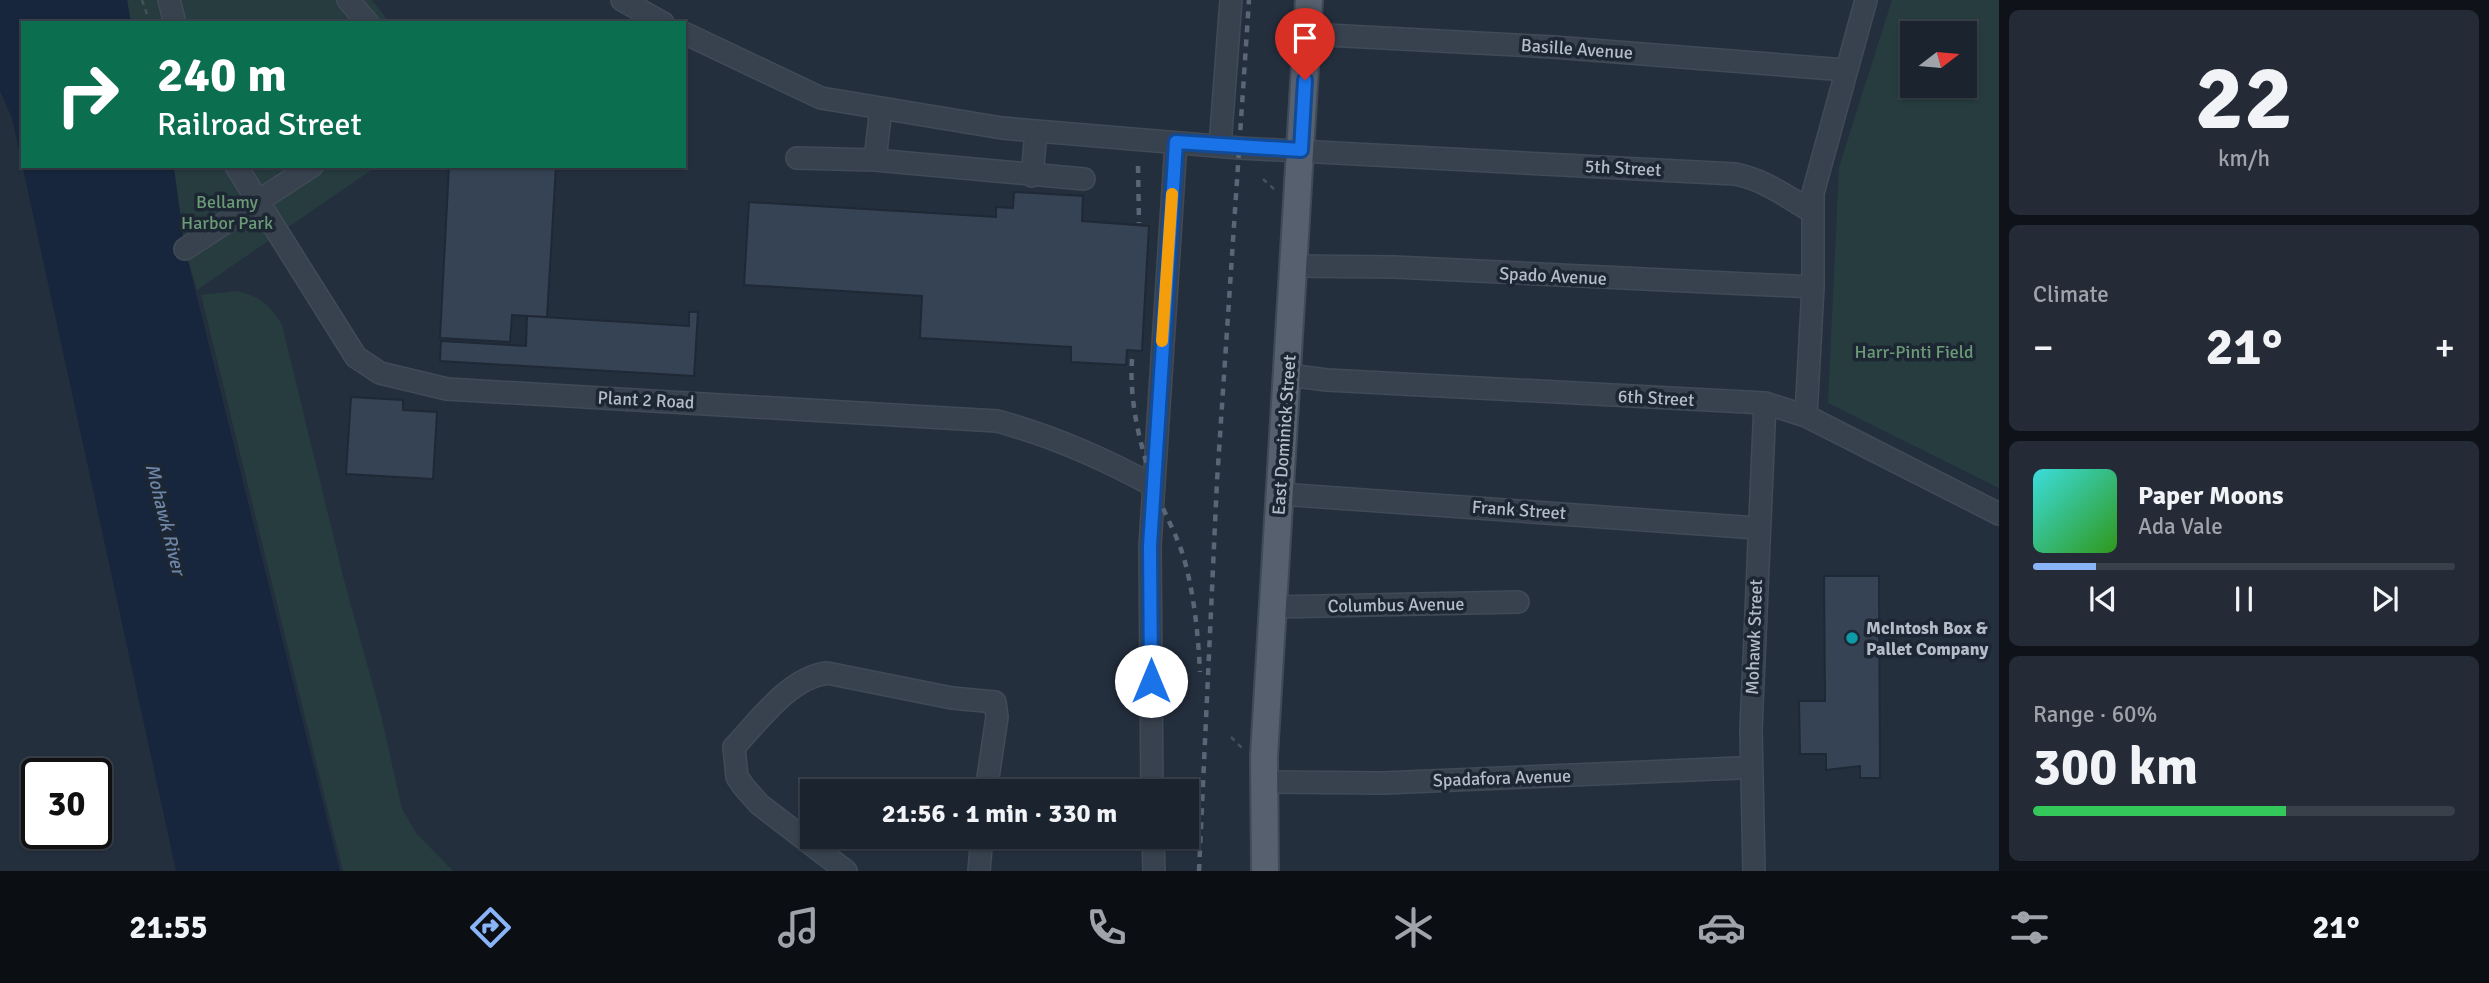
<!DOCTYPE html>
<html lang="en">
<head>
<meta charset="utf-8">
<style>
	body { margin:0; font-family:Signika,sans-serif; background:#242b36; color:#f1f3f6; height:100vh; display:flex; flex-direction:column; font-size:26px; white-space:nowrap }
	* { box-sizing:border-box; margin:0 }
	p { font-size:23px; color:#a0a4aa }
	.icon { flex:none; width:38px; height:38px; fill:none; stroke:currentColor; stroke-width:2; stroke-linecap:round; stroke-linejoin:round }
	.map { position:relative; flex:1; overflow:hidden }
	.panel { display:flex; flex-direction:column; gap:10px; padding:10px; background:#0f1319; width:490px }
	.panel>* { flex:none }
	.hud { position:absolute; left:21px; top:21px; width:665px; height:147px; border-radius:0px; box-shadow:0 2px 5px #0004,0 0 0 2px #39404a; background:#0b6e4f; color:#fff; overflow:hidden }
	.needle { width:46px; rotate:74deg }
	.tools { position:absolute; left:1900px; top:21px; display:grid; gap:14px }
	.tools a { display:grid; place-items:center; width:77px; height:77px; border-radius:0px; background:#1b232e; box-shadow:0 2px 5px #0004,0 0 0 2px #39404a; font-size:35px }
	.speed { position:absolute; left:21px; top:758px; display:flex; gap:14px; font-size:35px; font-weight:700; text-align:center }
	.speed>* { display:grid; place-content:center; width:91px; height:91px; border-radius:50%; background:#1b232e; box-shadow:0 2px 5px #0004,0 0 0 2px #39404a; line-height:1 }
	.speed .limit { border:4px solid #111; border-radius:10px; background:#fff; color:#111 }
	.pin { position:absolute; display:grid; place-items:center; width:60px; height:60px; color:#fff; margin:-72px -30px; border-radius:50% 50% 50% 0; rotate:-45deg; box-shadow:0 0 7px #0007 }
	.pin .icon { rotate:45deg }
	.me { position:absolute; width:77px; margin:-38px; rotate:0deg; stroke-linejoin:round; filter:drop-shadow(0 0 5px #0008) }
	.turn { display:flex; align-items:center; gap:24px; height:147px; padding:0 21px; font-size:32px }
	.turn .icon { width:91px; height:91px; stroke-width:2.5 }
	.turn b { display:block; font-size:49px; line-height:60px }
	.big { font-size:52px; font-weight:700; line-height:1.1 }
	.panel .tile { flex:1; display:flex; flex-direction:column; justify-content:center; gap:10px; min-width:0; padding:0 24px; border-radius:10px; background:#242b36 }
	.panel .dial { align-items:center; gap:0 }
	.dial b { font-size:91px; line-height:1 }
	.song { display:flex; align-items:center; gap:21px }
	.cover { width:84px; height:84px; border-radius:10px; background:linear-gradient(135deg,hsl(180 70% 55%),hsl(110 70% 35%)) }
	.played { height:7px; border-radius:4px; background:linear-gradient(90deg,#8ab4f8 15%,#39404a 15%) }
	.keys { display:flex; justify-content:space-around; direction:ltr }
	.heat { display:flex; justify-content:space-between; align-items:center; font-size:38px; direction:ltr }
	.charge { height:10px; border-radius:5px; background:linear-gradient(90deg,#34c759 60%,#39404a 0) }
	.trip { position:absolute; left:800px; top:779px; width:399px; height:70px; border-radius:0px; background:#1b232e; box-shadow:0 2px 5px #0004,0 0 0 2px #39404a; font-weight:700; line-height:70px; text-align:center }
	.tab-bar { display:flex; height:112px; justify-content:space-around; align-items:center; background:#0b0e12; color:#a0a4aa }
	.tab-bar .icon { width:49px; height:49px }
	.tab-bar .current { color:#8ab4f8 }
	.tab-bar b { font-size:32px; color:#f1f3f6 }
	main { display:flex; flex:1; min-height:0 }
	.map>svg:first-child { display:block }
	.green { fill:#263c3f; fill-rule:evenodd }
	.water { fill:#17263c }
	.building { fill:#364354; stroke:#1f2835; stroke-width:2 }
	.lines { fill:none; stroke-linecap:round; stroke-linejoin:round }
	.minor-casing { stroke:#414a57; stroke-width:24 }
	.major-casing { stroke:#414a57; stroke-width:30 }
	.path { stroke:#3f5557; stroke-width:2.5; stroke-dasharray:5 5; stroke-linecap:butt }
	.minor { stroke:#38414e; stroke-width:21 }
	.major { stroke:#56606e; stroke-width:26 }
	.rail { stroke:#5a6575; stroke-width:4.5; stroke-dasharray:7 7; stroke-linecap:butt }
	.route-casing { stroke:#114b97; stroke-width:18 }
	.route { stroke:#1a73e8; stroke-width:12 }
	.slow { stroke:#f59e0b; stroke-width:12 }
	.culture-dot { fill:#0f9aa8; stroke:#1d2633; stroke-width:2.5 }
	.labels { text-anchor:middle; stroke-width:7; stroke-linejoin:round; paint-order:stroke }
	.street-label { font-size:18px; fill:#b4bcc9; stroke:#1d2633 }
	.park-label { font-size:18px; fill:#6b9a76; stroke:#1d2633 }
	.poi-label { font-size:18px; font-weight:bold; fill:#b4bcc9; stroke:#1d2633; text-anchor:start }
	.water-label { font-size:19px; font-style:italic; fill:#6d86a8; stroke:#1d2633 }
</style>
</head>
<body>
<main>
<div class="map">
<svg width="1999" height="871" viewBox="0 0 1999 871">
	<rect width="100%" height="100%" fill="#242f3e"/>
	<path class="green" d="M127 0H372L390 23H131Z
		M1892 0H1999V488L1828 403 1839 167ZM1913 33H1965V86H1913Z
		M173 166H377L197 290 185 249Z
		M236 291C260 296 270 304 282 325L344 580 381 715 402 809 416 833 453 871H343L201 295Z"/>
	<path class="water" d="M0 0H127L131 23H23V166L174 168 185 249 340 871H176L12 118 0 91Z"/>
	<path class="building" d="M449 166H556L547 317 512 315 510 342 440 338Z
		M1014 192 1083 196 1082 221 1149 226 1142 351 1127 350 1126 365 1071 362V347L920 338 922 296 744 285 749 202 996 217V207L1013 208Z
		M689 312H698L694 376 440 361 441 341 526 346 527 316 689 326Z
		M351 397 403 400V410L437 412 433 479 346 474Z
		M1824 576H1879L1880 778H1860V766L1826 770V754H1800L1799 701H1825Z"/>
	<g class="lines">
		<g class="minor-casing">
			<path id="minor" d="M169 0 175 23
				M348 0 368 23
				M622 0 663 23
				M684 33 821 98 1002 128 1240 148 1735 174C1763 179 1788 197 1812 212
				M1307 34 1553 47 1846 70
				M1220 146 1231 0
				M797 158 875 160 1084 179
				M875 160 881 108
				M236 166 356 357 380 373 447 389 997 421C1053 436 1103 458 1154 486
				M1032 176 1036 132
				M185 249 312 166
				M1294 266 1394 267 1813 287
				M1288 375 1327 380 1765 403 1806 416 1999 514
				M1806 416 1813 287V193L1866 0
				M1280 494 1757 528
				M1273 607 1518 602
				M1264 782 1384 783 1739 768
				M1152 791 1150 546 1176 143
				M1153 836 1154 871
				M846 871 759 804 744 787 737 777 734 747C760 720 789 678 827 673L952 698 995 702 997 717 986 791
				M979 871 982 836
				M1754 871 1751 729 1765 403"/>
		</g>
		<g class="major-casing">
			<path id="major" d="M1265 871 1264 756 1309 0"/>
		</g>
		<path class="path" d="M142 0 150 23
			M1263 179 1275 190
			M1231 737 1243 749"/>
		<use href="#minor" class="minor"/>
		<use href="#major" class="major"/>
		<path class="rail" d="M1138 166 1139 223
			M1132 359C1129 401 1140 446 1154 486 1162 509 1175 531 1183 555 1194 593 1198 632 1200 672
			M1199 871 1217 481 1249 0"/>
	</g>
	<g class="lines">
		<g class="route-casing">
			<path id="route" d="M1151 681 1150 546 1176 142 1301 150 1305 80"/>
		</g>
		<use href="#route" class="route"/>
		<path class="slow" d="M1162 341 1172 194"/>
	</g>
	<circle class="culture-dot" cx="1852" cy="638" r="7"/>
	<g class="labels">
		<g class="street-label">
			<text transform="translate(1577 49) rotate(4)" y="6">Basille Avenue</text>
			<text transform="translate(1623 168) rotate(3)" y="6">5th Street</text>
			<text transform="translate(1553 276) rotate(3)" y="6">Spado Avenue</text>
			<text transform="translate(1656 398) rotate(3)" y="6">6th Street</text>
			<text transform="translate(646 400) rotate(3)" y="6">Plant 2 Road</text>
			<text transform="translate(1284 435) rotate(-86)" y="6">East Dominick Street</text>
			<text transform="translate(1519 510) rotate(4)" y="6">Frank Street</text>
			<text transform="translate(1396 605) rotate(-1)" y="6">Columbus Avenue</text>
			<text transform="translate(1754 637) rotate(-88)" y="6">Mohawk Street</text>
			<text transform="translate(1502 778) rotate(-2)" y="6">Spadafora Avenue</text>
		</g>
		<g class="park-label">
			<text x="227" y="208">Bellamy<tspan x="227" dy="21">Harbor Park</tspan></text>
			<text x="1914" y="358">Harr-Pinti Field</text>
		</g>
		<g class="poi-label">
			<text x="1866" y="634">McIntosh Box &amp;<tspan x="1866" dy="21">Pallet Company</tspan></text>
		</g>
		<g class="water-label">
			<text transform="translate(166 519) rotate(76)" y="7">Mohawk River</text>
		</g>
	</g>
</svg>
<div class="tools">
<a><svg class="needle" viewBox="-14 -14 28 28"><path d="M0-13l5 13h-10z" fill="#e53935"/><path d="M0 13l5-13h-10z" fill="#a0a4aa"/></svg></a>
</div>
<div class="speed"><div class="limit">30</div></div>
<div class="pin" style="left:1305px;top:80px;background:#d93025"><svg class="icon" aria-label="arrive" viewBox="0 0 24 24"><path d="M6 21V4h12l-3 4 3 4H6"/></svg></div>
<svg class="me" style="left:1151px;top:681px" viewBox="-20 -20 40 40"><circle r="19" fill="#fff"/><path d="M0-13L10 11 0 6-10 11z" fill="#1a73e8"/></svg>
<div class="trip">21:56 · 1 min · 330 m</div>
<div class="hud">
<div class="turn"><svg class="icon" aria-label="right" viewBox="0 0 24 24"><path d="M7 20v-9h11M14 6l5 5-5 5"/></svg><div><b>240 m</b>Railroad Street</div></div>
</div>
</div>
<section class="panel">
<div class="tile dial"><b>22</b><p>km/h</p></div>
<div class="tile"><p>Climate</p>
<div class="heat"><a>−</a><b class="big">21°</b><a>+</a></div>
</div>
<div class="tile">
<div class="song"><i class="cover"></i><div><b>Paper Moons</b><p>Ada Vale</p></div></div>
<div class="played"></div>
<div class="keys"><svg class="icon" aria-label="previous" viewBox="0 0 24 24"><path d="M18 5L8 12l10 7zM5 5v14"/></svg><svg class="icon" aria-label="pause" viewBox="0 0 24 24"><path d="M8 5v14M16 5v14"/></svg><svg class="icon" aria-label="next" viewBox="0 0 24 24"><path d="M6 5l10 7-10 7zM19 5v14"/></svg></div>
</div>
<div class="tile"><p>Range · 60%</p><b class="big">300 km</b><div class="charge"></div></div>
</section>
</main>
<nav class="tab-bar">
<b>21:55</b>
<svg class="icon current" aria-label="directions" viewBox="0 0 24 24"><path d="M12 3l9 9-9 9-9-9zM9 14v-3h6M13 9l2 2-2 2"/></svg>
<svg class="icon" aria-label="music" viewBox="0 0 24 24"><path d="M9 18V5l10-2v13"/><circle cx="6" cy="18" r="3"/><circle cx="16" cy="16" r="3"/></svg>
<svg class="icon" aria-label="phone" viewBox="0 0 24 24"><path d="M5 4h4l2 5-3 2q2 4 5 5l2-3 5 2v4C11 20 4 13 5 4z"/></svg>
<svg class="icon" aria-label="climate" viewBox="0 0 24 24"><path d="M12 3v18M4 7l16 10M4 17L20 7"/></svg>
<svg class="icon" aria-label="car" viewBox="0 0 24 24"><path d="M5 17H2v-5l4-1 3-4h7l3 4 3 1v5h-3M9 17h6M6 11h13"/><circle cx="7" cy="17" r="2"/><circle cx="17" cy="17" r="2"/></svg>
<svg class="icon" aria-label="filters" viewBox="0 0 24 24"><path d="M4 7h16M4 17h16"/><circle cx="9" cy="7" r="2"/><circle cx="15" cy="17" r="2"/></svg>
<b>21°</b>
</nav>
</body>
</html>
